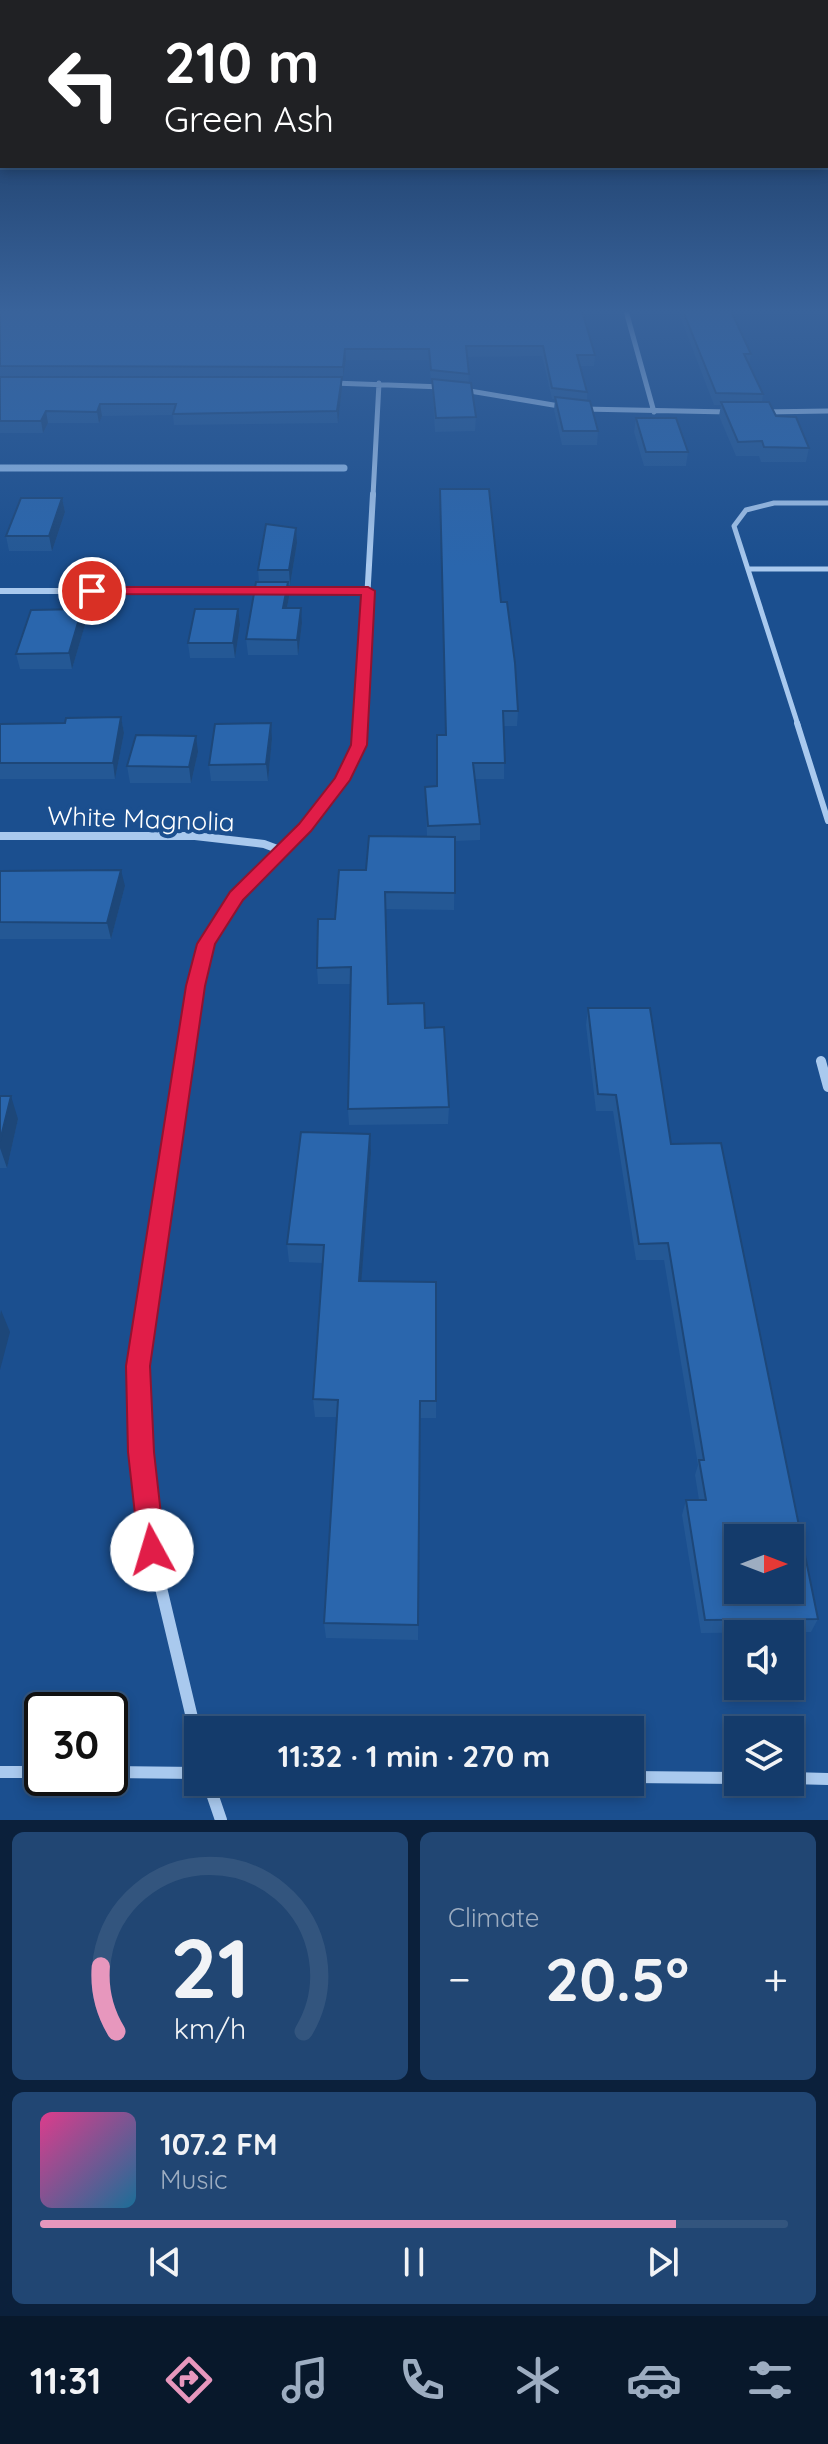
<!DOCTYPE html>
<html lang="en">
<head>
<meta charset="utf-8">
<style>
	body { margin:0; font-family:Quicksand,sans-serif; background:#214673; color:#f1f3f6; height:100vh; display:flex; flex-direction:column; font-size:30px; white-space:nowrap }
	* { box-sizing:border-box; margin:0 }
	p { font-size:26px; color:#9dadc1 }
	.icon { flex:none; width:44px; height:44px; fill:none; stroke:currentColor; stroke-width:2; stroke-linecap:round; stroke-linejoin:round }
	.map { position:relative; height:1820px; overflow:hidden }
	.drawer { display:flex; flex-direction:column; gap:12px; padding:12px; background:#0b203b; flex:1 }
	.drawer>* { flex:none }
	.hud { position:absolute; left:0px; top:0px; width:828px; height:168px; box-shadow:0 4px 12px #0003,0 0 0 2px #33557e; background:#202124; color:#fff; overflow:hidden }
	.needle { width:52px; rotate:90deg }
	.tools { position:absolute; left:724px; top:1524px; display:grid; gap:16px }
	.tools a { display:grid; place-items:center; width:80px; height:80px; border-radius:0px; background:#143b6b; box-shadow:0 4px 12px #0003,0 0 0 2px #33557e; font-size:40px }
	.speed { position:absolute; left:24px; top:1692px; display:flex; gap:16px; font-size:40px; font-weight:700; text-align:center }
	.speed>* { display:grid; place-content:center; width:104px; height:104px; border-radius:50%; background:#143b6b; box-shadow:0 4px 12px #0003,0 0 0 2px #33557e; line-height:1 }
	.speed .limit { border:4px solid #111; border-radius:12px; background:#fff; color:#111 }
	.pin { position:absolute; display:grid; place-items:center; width:68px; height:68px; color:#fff; margin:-34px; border:4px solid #fff; border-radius:50%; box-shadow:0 2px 8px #0007 }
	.me { position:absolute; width:88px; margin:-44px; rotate:354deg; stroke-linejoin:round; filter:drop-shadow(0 0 6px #0008) }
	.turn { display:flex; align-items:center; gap:28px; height:168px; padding:0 32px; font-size:36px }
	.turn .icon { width:104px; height:104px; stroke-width:2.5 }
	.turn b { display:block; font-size:56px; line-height:68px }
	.big { font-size:60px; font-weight:700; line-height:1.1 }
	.drawer .tile { flex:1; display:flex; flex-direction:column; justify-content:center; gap:12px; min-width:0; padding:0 28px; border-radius:12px; background:#214673 }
	.drawer .dial { align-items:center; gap:0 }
	.dial svg { height:208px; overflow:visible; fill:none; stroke:#33557e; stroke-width:7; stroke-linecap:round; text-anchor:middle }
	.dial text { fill:#f1f3f6; stroke:none }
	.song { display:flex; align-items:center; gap:24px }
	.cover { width:96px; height:96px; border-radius:12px; background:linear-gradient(135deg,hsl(330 70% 55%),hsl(200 70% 35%)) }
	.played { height:8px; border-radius:4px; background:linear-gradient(90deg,#e797bd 85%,#33557e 85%) }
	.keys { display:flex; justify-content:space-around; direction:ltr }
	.heat { display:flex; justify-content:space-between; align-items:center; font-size:44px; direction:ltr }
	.drawer .tiles { flex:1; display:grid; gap:12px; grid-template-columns:1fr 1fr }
	.tile:last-child { grid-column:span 2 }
	.trip { position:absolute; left:184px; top:1716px; width:460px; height:80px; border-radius:0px; background:#143b6b; box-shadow:0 4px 12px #0003,0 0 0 2px #33557e; font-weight:700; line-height:80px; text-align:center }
	.dock { display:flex; height:128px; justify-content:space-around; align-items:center; background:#08182b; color:#9dadc1 }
	.dock .icon { width:56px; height:56px }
	.dock .current { color:#e797bd }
	.dock b { font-size:36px; color:#f1f3f6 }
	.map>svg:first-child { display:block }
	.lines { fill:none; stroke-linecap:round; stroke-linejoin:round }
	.stream { stroke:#9cc4f0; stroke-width:7 }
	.service-far1 { stroke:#a9c9ee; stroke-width:5 }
	.service { stroke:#a9c9ee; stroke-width:6 }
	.minor-far4 { stroke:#a9c9ee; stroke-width:5 }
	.minor-far3 { stroke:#a9c9ee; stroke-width:6 }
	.minor-far2 { stroke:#a9c9ee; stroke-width:8 }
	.minor-far1 { stroke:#a9c9ee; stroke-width:10 }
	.minor { stroke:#a9c9ee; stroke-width:12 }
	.wall { fill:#245895 }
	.shaded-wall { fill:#1d4779 }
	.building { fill:#2a66ad; stroke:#1d4779; stroke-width:2; fill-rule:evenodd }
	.route { fill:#e11d48; stroke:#92132f; stroke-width:2 }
	.labels { text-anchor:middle; stroke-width:8; stroke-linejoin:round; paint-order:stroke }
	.street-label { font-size:26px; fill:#fff; stroke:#1b4f8f }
</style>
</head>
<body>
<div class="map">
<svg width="828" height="1820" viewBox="0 0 828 1820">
	<rect width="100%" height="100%" fill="#1b4f8f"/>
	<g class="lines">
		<path class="stream" d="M0 468H344"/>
		<path class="service-far1" d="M748 569H828
			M798 725 734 526 746 510 774 503H828"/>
		<path class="service" d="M797 723 828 821"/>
		<path class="minor-far4" d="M626 311 654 412
			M333 383 443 387
			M464 390 565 407
			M583 409 729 412
			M763 412 828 411
			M373 496 379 383"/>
		<path class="minor-far3" d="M0 591H263
			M281 591H368
			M360 725 373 494"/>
		<path class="minor-far2" d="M0 836H195L264 844 280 850
			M191 1012C197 970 208 928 238 894 282 844 356 796 360 723"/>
		<path class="minor-far1" d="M821 1061 828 1087
			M138 1372 191 1010"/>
		<path class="minor" d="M138 1370 141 1452 152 1550 198 1743
			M0 1772H42
			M110 1772 198 1773
			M630 1777 738 1778
			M790 1778 828 1779
			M208 1782 221 1820"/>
	</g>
	<path class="wall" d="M0 311H582L595 355 594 366H580L587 392V400L598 431 597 445H562L554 410 555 399H552L542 356 467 357 469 383 476 417 475 431 435 432 432 381H431L429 360H346L343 377 0 376Z
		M678 311H731L751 354 749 365 763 394 762 402 809 448 806 462H761L759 456H736L719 416 721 405H714Z
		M0 377 342 388 338 423 174 425 173 415 102 416 99 423H48L43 433H0Z
		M636 418 688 452 686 466H644L634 432Z
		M62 498 65 512 52 551H9L6 536Z
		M440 503 501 602 518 711 517 726H504V779H475L480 824V840L455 841 454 910 385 909 388 1004 425 1028 449 1107 448 1124 349 1125 348 1109 351 984H318L317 968 366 870 427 836 425 787 437 786 446 735Z
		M297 543 290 585H288L289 597 287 608 302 623 298 655H248L246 639 259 582 258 570Z
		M85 625 72 669H20L16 654Z
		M240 625 235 658H190L188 643Z
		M121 717 124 733 115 779H0V724L65 723Z
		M272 739 268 781H211L209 765Z
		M198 752 191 783H130L127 766Z
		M0 871 125 886 111 939H0Z
		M588 1008 671 1144 818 1619 811 1632 701 1633 682 1515 686 1500H699L695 1475 698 1465 664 1260H636L613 1111H596L586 1025Z
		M0 1096 18 1119 7 1168H0Z
		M371 1153 361 1281 436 1282V1418H420L418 1640 326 1638 324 1623 337 1417H315L313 1399 322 1263 289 1262 287 1244Z"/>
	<path class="shaded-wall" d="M345 349 346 360 343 377V367Z
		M342 377V388L338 423 337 411Z
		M100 404 102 416 99 423 97 412Z
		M46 411 48 423 43 433 41 421Z
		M62 498 65 512 52 551 49 536Z
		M296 528 297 543 290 585 289 570Z
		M288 582 289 597 284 623 283 608Z
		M301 608 302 623 298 655 297 640Z
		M82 609 85 625 72 669 69 653Z
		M238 609 240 625 235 658 233 643Z
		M121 717 124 733 115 779 113 763Z
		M271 723 272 739 268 781 266 764Z
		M196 736 198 752 191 783 189 767Z
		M121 870 125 886 111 939 107 923Z
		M11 1096 18 1119 7 1168 0 1148V1141Z
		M370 1134 371 1153 360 1300 359 1281Z
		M1 1310 10 1332 0 1370V1316Z"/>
	<path class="building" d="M0 311H582L595 355H577L587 392 552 388 543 346H466L469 374 431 370 429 349H345L343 367 0 366Z
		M683 311H731L751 354H744L763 394 716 393Z
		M0 377H342L337 411 173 414 176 404H100L97 412 46 411 41 421H0Z
		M432 379 471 383 476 417 436 418Z
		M555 397 590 401 598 431H563Z
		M721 402H769L776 416 796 417 809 448 764 447 762 441 738 442Z
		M636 418H676L688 452H646Z
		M440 489H489L501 602H507L515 663 518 711H503L505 763H473L480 824 428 826 425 787 437 786V735H446Z
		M21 498H62L49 536H6Z
		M266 524 296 528 289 570H258Z
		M256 582H288L283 608H301L297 640 246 639Z
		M82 609 69 653 16 654 31 610Z
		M195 609H238L233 643H188Z
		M121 717 113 763H0V724L65 723 66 718Z
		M271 723 266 764 209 765 215 724Z
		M136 735 196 736 189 767 127 766Z
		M369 836 455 837V893L385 892 388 1004 424 1003 425 1028 444 1027 449 1107 348 1109 351 967 317 968 318 919H335L339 870H366Z
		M121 870 107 923 0 922V871Z
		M588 1008H650L671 1144 721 1143 818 1619 705 1620 686 1500H706L699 1460H704L668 1243 639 1244 616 1095 598 1094ZM738 1538H790V1590H738Z
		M0 1096H11L0 1141Z
		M301 1132 370 1134 359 1281 436 1282V1401H420L418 1625 324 1623 338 1400 313 1399 324 1245 287 1244Z"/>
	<linearGradient id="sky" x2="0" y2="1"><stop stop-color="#0f2b4f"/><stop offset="0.55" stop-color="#39639b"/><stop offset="1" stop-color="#39639b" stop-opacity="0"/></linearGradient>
	<rect width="828" height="566" fill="url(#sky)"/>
	<path class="route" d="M92 587H368L375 591 367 745 350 780 311 831 243 900 215 944 205 986 150 1366 154 1452 165 1550 162 1560 152 1563 142 1560 139 1550 128 1452 126 1366 186 986 197 944 230 892 299 824 335 778 351 745 361 595 87 594 85 591Z"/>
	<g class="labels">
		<g class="street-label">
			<text transform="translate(141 819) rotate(2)" y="9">White Magnolia</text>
		</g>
	</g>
</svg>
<div class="tools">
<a><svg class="needle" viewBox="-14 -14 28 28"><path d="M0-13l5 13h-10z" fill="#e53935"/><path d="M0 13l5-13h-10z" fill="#9dadc1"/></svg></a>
<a><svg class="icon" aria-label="sound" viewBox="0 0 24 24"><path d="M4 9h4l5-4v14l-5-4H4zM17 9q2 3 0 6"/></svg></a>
<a><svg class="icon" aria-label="layers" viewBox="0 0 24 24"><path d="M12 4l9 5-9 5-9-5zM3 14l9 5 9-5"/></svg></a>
</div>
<div class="speed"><div class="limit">30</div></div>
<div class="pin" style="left:92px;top:591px;background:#d93025"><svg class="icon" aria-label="arrive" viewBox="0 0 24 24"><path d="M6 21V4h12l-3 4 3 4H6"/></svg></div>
<svg class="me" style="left:152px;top:1550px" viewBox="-20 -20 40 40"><circle r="19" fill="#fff"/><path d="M0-13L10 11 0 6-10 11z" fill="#e11d48"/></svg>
<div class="trip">11:32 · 1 min · 270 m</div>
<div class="hud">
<div class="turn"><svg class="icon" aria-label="left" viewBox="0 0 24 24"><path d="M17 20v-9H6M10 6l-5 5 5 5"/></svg><div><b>210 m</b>Green Ash</div></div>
</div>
</div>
<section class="drawer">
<div class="tiles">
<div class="tile dial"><svg viewBox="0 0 100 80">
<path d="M14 69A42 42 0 1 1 86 69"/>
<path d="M14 69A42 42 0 0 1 8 44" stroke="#e797bd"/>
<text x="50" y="56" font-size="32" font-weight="700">21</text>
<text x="50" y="72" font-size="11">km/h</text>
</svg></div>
<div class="tile"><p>Climate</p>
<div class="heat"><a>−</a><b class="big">20.5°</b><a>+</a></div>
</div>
<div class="tile">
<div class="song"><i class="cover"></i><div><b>107.2 FM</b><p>Music</p></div></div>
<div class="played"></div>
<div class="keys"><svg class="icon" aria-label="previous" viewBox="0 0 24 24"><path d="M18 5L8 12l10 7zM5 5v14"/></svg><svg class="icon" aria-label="pause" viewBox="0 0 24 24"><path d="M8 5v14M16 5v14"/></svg><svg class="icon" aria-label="next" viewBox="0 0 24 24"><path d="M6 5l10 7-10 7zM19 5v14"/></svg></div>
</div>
</div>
</section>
<nav class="dock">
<b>11:31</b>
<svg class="icon current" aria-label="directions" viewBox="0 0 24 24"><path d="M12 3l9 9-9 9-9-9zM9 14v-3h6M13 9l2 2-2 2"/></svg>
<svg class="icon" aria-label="music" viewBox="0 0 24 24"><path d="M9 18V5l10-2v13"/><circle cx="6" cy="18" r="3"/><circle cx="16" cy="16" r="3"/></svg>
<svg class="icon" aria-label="phone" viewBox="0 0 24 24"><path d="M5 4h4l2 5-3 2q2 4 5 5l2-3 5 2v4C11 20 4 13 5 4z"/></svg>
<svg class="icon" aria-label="climate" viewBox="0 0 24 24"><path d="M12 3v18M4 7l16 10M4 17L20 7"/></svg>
<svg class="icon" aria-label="car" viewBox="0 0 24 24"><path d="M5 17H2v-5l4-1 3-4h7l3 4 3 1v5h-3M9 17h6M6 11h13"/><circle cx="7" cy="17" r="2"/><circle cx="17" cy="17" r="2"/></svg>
<svg class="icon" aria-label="filters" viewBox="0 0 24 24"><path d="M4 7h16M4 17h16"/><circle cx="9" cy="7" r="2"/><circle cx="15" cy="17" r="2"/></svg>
</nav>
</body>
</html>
